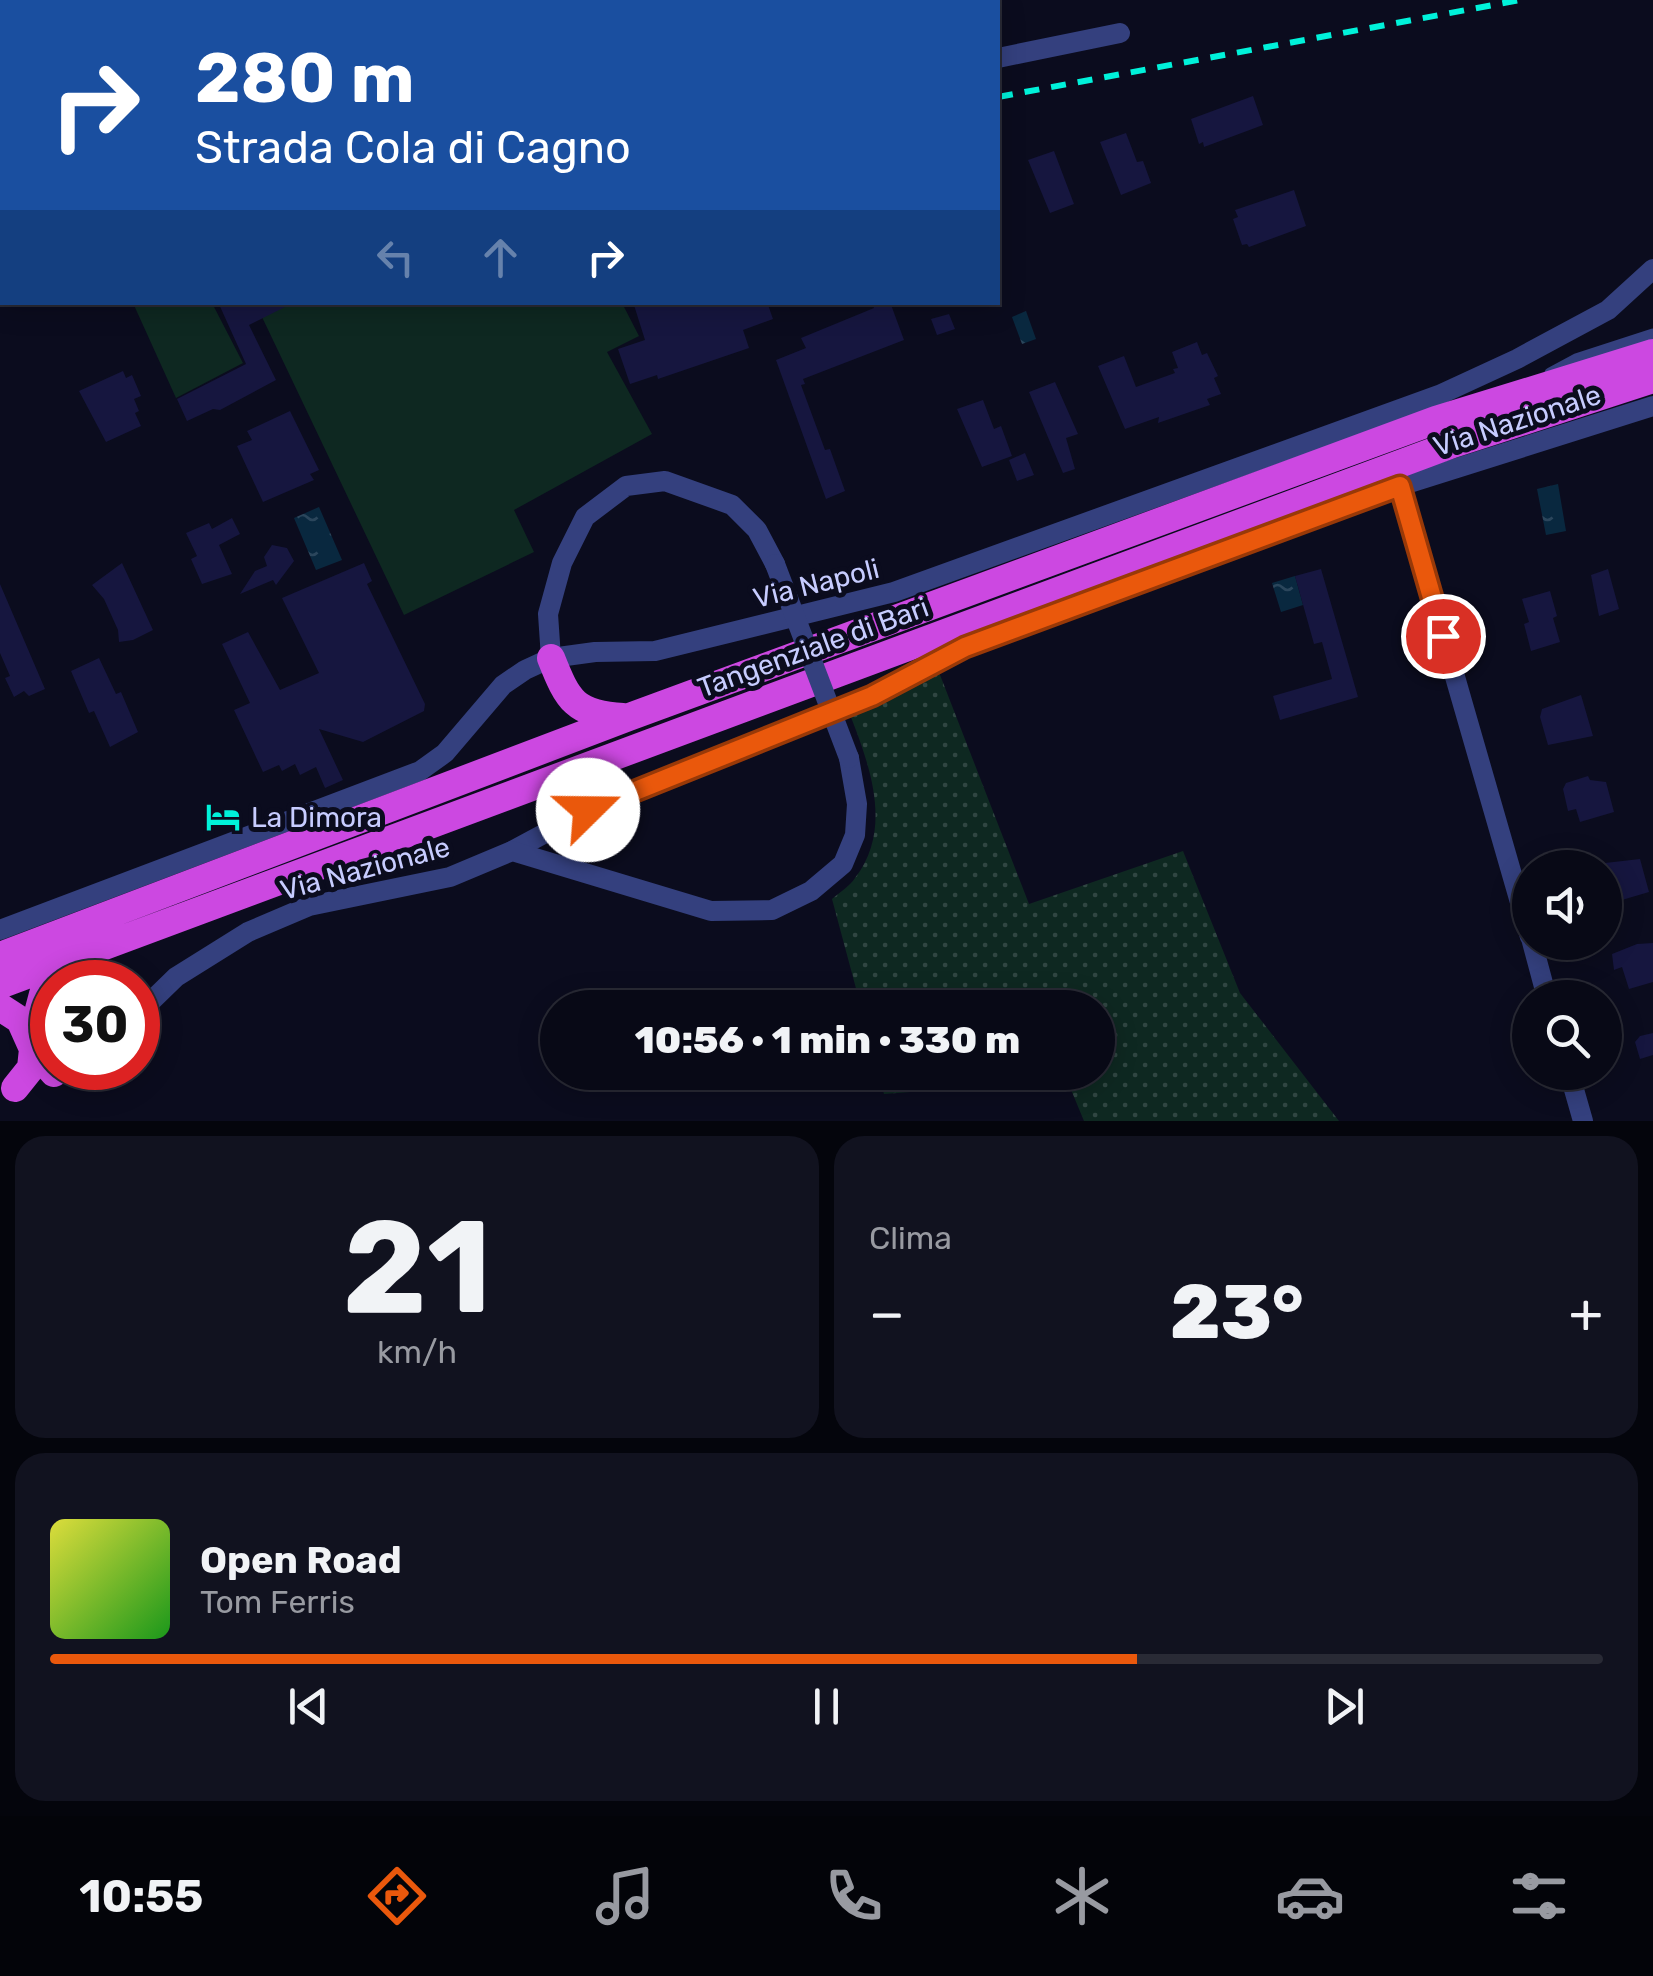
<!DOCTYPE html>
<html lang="it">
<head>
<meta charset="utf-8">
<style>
	body { margin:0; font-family:Rubik,sans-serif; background:#11121f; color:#f1f3f6; height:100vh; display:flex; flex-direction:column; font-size:38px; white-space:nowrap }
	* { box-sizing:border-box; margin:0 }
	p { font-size:32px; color:#989aa1 }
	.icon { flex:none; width:55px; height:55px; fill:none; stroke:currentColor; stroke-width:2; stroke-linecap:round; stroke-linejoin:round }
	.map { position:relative; height:1121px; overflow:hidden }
	.sheet { display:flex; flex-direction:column; gap:15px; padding:15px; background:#04050c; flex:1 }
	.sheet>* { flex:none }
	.top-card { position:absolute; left:0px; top:0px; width:1000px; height:305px; box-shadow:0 5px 25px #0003,0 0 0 2px #292a35; background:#1a4fa0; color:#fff; overflow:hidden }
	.controls { position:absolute; left:1512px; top:850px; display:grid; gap:20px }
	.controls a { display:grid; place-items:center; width:110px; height:110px; border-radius:50%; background:#080916; box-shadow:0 5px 25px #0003,0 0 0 2px #292a35; font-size:50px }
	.speed { position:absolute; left:30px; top:960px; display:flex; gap:20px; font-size:50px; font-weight:700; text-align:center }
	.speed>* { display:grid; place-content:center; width:130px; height:130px; border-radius:50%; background:#080916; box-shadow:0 5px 25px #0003,0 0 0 2px #292a35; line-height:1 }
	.speed .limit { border:15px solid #d22; background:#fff; color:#111 }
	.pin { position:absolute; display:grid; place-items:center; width:85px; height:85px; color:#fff; margin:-42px; border:5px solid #fff; border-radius:50%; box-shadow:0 2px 10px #0007 }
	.me { position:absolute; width:110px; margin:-55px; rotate:68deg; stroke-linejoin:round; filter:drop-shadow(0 0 8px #0008) }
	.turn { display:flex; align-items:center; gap:35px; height:210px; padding:0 30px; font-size:45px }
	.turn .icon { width:130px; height:130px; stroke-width:2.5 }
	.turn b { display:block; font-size:70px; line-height:85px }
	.lanes { display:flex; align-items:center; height:95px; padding:0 30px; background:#0003; justify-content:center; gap:50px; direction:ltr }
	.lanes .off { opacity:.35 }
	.big { font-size:75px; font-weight:800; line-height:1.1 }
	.sheet .widget { flex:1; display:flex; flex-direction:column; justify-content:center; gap:15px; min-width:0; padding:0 35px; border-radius:30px; background:#11121f }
	.sheet .dial { align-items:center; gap:0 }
	.dial b { font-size:130px; line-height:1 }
	.song { display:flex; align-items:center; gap:30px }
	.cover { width:120px; height:120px; border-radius:15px; background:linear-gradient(135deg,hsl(60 70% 55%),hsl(120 70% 35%)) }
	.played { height:10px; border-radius:5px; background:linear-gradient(90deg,#ea580c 70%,#292a35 70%) }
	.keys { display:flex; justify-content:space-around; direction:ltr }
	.heat { display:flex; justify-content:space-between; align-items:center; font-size:55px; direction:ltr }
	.sheet .tiles { flex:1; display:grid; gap:15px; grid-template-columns:1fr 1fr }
	.widget:last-child { grid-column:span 2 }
	.trip { position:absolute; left:540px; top:990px; width:575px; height:100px; border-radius:50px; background:#080916; box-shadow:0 5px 25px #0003,0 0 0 2px #292a35; font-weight:800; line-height:100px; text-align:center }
	.menu { display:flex; height:160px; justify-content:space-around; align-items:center; background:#030409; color:#989aa1 }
	.menu .icon { width:70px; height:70px }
	.menu .selected { color:#ea580c }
	.menu b { font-size:45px; color:#f1f3f6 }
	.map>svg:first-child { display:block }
	.grass { fill:url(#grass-dots) }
	.green { fill:#0e2821 }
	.water { fill:url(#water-ripples) }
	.building { fill:#16163f }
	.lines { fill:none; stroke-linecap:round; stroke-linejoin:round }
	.service { stroke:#34407e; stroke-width:11 }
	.minor { stroke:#34407e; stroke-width:20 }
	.tertiary { stroke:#34407e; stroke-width:20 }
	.trunk { stroke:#cc48e1; stroke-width:28 }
	.rail { stroke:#00f2da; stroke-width:6; stroke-dasharray:15 12; stroke-linecap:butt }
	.tertiary-bridge { stroke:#34407e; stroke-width:20 }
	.route-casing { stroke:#983908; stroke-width:25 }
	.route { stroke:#ea580c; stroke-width:18 }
	.labels { text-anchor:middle; stroke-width:10; stroke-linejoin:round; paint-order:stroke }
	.street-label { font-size:28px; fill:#c7ccff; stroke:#0b0c1e }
	.poi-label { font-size:28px; fill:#c7ccff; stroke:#0b0c1e; text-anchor:start }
</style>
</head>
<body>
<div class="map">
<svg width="1653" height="1121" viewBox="0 0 1653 1121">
	<defs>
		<pattern id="grass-dots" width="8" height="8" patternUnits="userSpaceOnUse" patternTransform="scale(2.5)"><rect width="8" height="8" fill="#0e2821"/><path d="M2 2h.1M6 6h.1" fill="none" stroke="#304642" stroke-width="1.8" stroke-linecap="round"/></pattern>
		<pattern id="water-ripples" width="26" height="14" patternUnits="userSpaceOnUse" patternTransform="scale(2.5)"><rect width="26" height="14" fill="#09283f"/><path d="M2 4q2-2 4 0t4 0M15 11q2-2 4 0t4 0" fill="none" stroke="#2b465c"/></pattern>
	</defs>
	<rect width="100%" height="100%" fill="#0b0c1e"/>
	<path class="grass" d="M935 662 1029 904 1183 851 1240 993 1339 1121H1084L1067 1080 884 1094 878 1073 1098 1072V1008L861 1007 832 899C839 893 850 886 855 878 897 824 865 754 844 699Z"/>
	<path class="green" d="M294 302 622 303 639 336 607 352 652 434 514 510 534 552 404 615 262 317Z
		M133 303H212L243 363 176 398Z"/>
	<path class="water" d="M1026 311 1036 339 1022 344 1012 317Z
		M1558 484 1566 531 1546 535 1537 489Z
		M319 507 342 560 316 570 294 518Z
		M1295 576 1303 605 1281 612 1272 583Z"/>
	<path class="building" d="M1253 96 1263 125 1204 147 1203 142 1199 144 1191 119Z
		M1126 133 1137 162 1143 161 1151 183 1121 195 1100 142Z
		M1054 151 1074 204 1050 213 1028 160Z
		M1294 190 1306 226 1249 247 1247 244 1242 245 1233 219 1238 217 1235 210Z
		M218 302H295L249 325 276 380 220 410 213 409 187 421 177 399 246 364Z
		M633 302H767L773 319 743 330 749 348 658 379 657 375 630 384 618 349 645 340Z
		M872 302H890L904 340 803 379 805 384 801 385 825 450 830 449 845 491 826 499 776 360 806 348 801 338 874 308Z
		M949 314 955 329 937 335 931 319Z
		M1197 342 1202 355 1207 353 1218 376 1214 378 1221 394 1207 399 1210 405 1158 423 1159 417 1125 429 1098 366 1124 356 1136 387 1175 373 1173 369 1178 368 1172 352Z
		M123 371 126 378 132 375 141 396 134 399 139 411 135 413 141 426 106 442 79 391Z
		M1055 382 1078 434 1066 438 1075 469 1063 473 1029 392Z
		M983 400 994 429 1001 426 1012 456 982 467 957 409Z
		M290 411 319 470 310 474 314 480 263 502 237 446 252 440 247 431Z
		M1025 453 1034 475 1017 481 1009 460Z
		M232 518 240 534 219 545 232 574 202 584 191 559 197 556 186 533 209 523 212 529Z
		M272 545 287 548 294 561 276 585 273 580 240 594 255 571 267 566 264 557Z
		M122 563 153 630 133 640 119 642 118 630 104 599 92 585Z
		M364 563 372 581 367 584 425 704 424 711 363 742 319 729 343 780 325 788 316 767 300 775 295 764 282 771 279 765 263 772 234 710 250 703 222 644 248 632 280 690 319 673 282 598Z
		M1321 569 1358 697 1280 720 1273 696 1332 679 1322 642 1314 644 1295 576Z
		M1608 569 1619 609 1599 616 1591 575Z
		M0 584 45 689 29 696 24 691 14 697 5 678 10 676 0 653Z
		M1550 591 1557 616 1553 618 1560 642 1531 651 1524 624 1529 622 1522 599Z
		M99 658 116 694 121 692 138 732 110 747 94 711 89 713 71 671Z
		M1581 695 1593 736 1548 745 1540 717 1542 709Z
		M1588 776 1590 780 1606 782 1614 812 1580 822 1576 809 1568 811 1563 789 1566 783Z
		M1640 859 1649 892 1605 905V863Z
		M1653 943V982L1629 989 1622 967 1614 970 1612 954 1637 944Z
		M1653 1033V1055L1640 1059 1635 1042 1640 1036Z"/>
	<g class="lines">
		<path class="service" d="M1550 373 1576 359 1653 334"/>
		<path class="minor" d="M657 2 663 0
			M888 2 900 0
			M998 58 1120 33
			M0 248 2 247
			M1400 486 1530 937
			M512 851 588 810 872 696 965 647 1400 486 1653 406
			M0 930 420 771 445 753 503 685 525 670 551 658 595 652 655 651 894 592 1439 395 1517 359 1608 310 1653 269
			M1532 942 1547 998
			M1569 1072 1583 1121"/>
		<path class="tertiary" d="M551 658 548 614 562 563 585 517 626 486 665 481 732 505 757 530 775 564
			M138 1014 176 977 248 932 309 906 450 877 512 851 711 911 772 910 811 891 843 864 855 835 857 804 849 758"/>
		<path class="trunk" d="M551 658C568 701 575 714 623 717
			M0 956 629 717 1436 420 1653 353
			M52 983 43 994 38 1013 52 1040
			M0 985 1453 444 1653 379
			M0 1007 20 1020 33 1049 54 1073
			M15 1088 31 1068 33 1049"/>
		<path class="rail" d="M998 97 1520 0
			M0 284H2"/>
		<path class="tertiary-bridge" d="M775 564 849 758"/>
	</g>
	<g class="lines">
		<g class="route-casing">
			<path id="route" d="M588 810 872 696 965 647 1400 486 1443 636"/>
		</g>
		<use href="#route" class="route"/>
	</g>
	<defs>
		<g id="hotel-bare" transform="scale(2.7)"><path d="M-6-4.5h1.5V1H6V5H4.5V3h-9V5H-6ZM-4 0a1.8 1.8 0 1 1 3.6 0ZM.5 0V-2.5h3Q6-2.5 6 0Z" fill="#00f2da" stroke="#0b0c1e" stroke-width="2.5" paint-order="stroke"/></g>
	</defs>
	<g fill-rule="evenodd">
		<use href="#hotel-bare" x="223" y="817"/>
	</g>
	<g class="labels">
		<g class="street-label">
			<text transform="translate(1517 420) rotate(-18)" y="10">Via Nazionale</text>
			<text transform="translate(816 583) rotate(-14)" y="10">Via Napoli</text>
			<text transform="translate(813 647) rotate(-20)" y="10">Tangenziale di Bari</text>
			<text transform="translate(365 868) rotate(-15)" y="10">Via Nazionale</text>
		</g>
		<g class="poi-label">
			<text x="251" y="827">La Dimora</text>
		</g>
	</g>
</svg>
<div class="controls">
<a><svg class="icon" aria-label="sound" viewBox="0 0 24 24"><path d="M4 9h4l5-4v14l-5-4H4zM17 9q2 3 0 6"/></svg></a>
<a><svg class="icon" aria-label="search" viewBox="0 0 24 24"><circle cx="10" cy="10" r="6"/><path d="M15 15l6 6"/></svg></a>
</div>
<div class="speed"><div class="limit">30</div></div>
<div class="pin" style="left:1443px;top:636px;background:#d93025"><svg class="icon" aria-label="arrive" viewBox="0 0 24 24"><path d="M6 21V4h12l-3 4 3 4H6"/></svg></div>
<svg class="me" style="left:588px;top:810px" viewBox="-20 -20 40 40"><circle r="19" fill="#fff"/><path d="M0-13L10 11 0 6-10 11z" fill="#ea580c"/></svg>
<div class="trip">10:56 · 1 min · 330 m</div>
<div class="top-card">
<div class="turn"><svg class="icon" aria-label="right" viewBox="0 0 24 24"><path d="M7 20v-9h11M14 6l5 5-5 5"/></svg><div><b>280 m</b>Strada Cola di Cagno</div></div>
<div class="lanes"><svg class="icon off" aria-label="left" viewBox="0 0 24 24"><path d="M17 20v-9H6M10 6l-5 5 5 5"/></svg><svg class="icon off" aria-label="ahead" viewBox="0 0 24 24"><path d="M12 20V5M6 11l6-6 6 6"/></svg><svg class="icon" aria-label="right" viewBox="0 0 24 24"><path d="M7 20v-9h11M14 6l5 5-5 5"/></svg></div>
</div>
</div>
<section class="sheet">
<div class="tiles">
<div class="widget dial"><b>21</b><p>km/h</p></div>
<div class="widget"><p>Clima</p>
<div class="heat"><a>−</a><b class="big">23°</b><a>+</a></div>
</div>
<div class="widget">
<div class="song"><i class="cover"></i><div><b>Open Road</b><p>Tom Ferris</p></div></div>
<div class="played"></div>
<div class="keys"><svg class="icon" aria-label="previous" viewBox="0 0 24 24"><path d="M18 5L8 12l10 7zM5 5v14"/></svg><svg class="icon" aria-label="pause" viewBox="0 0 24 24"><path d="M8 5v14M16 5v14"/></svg><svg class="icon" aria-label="next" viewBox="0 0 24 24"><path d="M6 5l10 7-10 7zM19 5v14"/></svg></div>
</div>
</div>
</section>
<nav class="menu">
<b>10:55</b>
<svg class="icon selected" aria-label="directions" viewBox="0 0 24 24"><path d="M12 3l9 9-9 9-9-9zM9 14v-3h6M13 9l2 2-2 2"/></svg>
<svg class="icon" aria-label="music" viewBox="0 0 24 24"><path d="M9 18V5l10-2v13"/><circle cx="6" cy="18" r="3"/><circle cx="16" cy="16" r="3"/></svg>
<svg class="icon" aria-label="phone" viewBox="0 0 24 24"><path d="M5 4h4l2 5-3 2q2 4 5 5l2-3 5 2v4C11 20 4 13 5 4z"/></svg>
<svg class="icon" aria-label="climate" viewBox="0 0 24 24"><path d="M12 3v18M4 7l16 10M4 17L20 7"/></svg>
<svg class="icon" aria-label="car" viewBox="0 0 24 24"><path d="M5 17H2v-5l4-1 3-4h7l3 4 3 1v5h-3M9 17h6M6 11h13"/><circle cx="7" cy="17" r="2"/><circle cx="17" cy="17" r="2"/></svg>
<svg class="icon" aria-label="filters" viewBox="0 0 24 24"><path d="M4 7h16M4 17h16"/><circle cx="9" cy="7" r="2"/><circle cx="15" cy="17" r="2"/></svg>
</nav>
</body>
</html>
